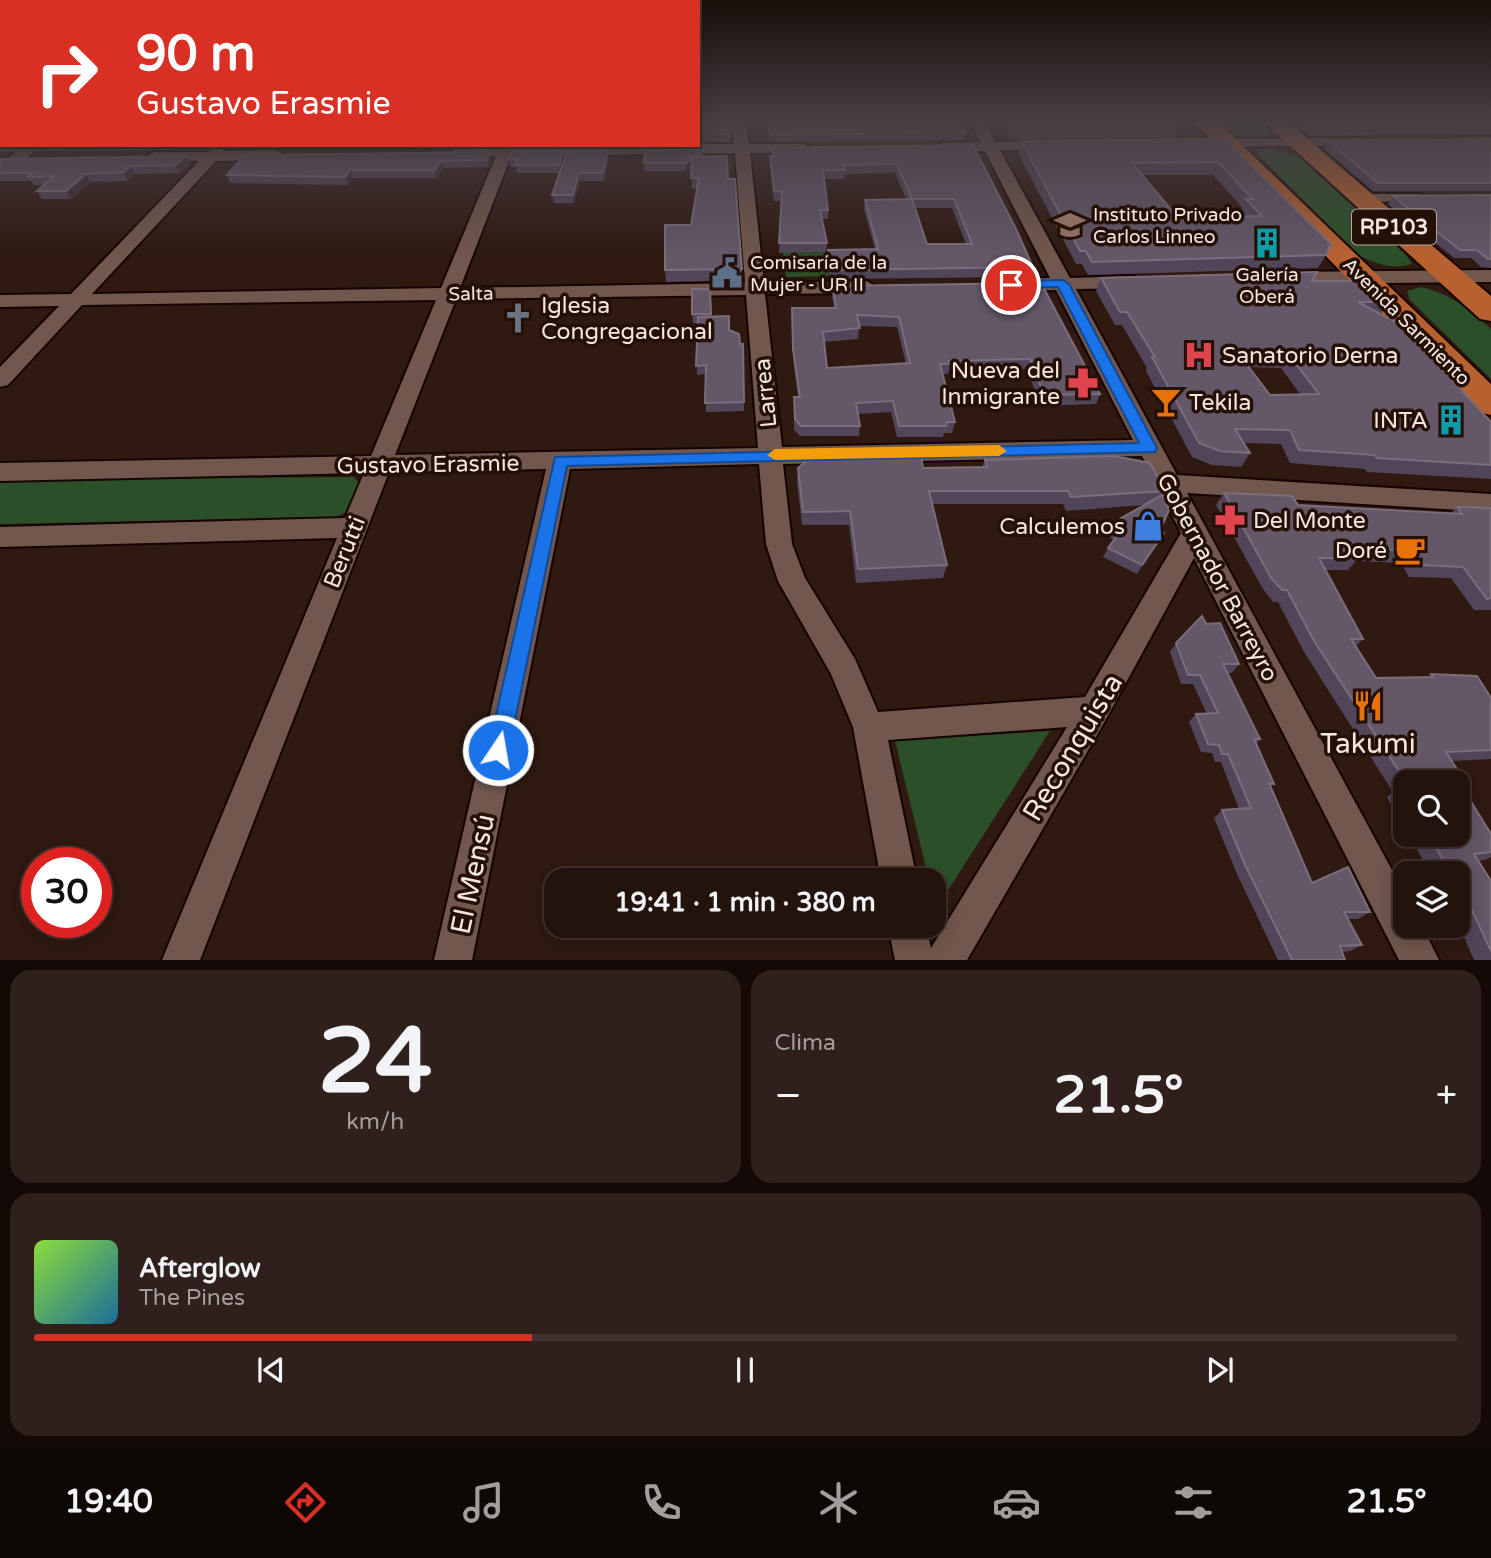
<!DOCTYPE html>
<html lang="es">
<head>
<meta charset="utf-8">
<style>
	body { margin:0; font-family:"Varela Round",sans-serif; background:#2f201b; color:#f1f3f6; height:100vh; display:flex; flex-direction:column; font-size:26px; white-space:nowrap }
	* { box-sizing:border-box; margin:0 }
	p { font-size:23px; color:#a39e9d }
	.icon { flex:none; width:38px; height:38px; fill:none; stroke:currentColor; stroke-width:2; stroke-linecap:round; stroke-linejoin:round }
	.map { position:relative; height:960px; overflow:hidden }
	.drawer { display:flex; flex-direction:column; gap:10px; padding:10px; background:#130a07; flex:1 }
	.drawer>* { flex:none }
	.banner { position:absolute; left:0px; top:0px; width:700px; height:147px; box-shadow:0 4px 18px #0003,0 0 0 2px #40322e; background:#d93025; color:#fff; overflow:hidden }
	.buttons { position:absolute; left:1393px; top:770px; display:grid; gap:14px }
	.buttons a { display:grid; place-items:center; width:77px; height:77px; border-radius:14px; background:#23130d; box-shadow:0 4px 18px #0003,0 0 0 2px #40322e; font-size:35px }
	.speed { position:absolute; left:21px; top:847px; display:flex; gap:14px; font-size:35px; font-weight:700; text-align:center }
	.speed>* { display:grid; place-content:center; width:91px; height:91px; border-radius:50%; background:#23130d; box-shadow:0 4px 18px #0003,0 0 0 2px #40322e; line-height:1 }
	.speed .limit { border:10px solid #d22; background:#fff; color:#111 }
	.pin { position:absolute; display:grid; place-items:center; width:60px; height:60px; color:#fff; margin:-30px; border:4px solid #fff; border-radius:50%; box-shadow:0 2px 7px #0007 }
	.me { position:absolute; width:77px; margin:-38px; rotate:12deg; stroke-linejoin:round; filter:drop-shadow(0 0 5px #0008) }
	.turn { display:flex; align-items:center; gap:24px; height:147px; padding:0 21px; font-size:32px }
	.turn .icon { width:91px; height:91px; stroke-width:2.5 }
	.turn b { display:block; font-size:49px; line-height:60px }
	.big { font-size:52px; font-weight:700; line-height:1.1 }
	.drawer .tile { flex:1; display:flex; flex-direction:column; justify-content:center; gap:10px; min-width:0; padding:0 24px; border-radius:21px; background:#2f201b }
	.drawer .dial { align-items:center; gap:0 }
	.dial b { font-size:91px; line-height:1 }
	.song { display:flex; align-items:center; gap:21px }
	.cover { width:84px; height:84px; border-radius:10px; background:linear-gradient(135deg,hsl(90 70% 55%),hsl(200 70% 35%)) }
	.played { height:7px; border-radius:4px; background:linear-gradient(90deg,#d93025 35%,#40322e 35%) }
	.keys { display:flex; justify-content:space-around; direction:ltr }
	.heat { display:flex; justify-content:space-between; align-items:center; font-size:38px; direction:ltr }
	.drawer .tiles { flex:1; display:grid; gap:10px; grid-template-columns:1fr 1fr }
	.tile:last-child { grid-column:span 2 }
	.trip { position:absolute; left:544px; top:868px; width:402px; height:70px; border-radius:21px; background:#23130d; box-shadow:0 4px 18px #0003,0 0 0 2px #40322e; font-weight:700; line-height:70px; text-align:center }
	.tabs { display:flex; height:112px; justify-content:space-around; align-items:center; background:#0e0805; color:#a39e9d }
	.tabs .icon { width:49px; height:49px }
	.tabs .selected { color:#d93025 }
	.tabs b { font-size:32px; color:#f1f3f6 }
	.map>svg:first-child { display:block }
	.green { fill:#2b5028 }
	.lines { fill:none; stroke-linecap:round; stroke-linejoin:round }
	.pedestrian-casing { stroke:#160401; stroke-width:4 }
	.minor-casing { stroke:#160401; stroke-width:4 }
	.primary-casing { stroke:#160401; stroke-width:4 }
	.pedestrian { fill:#71574d; fill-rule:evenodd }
	.minor { fill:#71574d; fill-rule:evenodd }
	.primary { fill:#b76131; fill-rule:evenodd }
	.wall { fill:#514659; fill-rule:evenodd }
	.shaded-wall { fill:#3c2d36 }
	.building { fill:#635768; stroke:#7a6e7a; stroke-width:2; fill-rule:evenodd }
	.route { fill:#1a73e8; stroke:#114b97; stroke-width:2 }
	.slow { fill:#f59e0b }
	.labels { text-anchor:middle; stroke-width:7; stroke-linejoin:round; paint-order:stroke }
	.far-poi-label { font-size:19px; fill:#f5e6e0; stroke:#251008; text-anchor:start }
	.far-street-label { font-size:19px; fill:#f5e6e0; stroke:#251008 }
	.shield { fill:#251008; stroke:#b7a69f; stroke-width:2 }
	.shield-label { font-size:21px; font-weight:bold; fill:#f5e6e0 }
	.poi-label { font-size:23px; fill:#f5e6e0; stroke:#251008; text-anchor:start }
	.street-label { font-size:23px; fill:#f5e6e0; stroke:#251008 }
	.near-poi-label { font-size:28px; fill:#f5e6e0; stroke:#251008 }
	.near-street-label { font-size:28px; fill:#f5e6e0; stroke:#251008 }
</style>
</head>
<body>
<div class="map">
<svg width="1491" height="960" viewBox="0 0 1491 960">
	<rect width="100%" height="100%" fill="#2f1911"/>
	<path class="green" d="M1210 121H1267L1275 129 1274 134C1254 144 1226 136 1210 121Z
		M1270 148 1299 157 1406 255 1412 264C1392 270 1378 264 1360 256L1259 156 1258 150Z
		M826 252 829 276 786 277 783 253Z
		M1421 287C1451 294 1468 308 1491 329V379L1410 300 1407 291Z
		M354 477 361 486 350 510 336 517 0 524V480Z
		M1050 731 936 909 934 880H929L895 741Z"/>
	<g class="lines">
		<g class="pedestrian-casing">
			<path id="pedestrian" d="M1419 194 1424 195V201L1360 202 1354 198 1360 194Z"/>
		</g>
		<g class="minor-casing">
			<path id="minor" d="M732 121H746L749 144H804L811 148 804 152 750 153 764 283 867 281 876 287 867 293 765 294 782 447 1133 440 1056 290 1009 291 1000 285 1009 279 1050 278 985 151H942L935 147 942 143 981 142 970 121H984L995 142 1053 141 1060 145 1053 149 1000 150 1070 278 1133 276 1142 282 1133 288 1076 289 1177 475 1491 494V512L1187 493 1405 894V926H1422L1439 960H1399L1194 558 1105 721 967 960H895L888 926H926L931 948 1067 727 888 740 917 880H881L853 727 831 674 778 581 766 544 759 464 570 469 472 960H434L546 469 389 472 200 960H162L337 538 0 547V527L345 518 364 473 0 481V463L371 456 436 300 82 305 8 385 0 387V367L59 306 0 307V295L71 294 199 161 150 160 147 157 150 154 155 152H208L217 146 224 151 276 150 284 155 276 160 216 161 92 294 441 288 496 156 459 157 451 152 454 149 500 145 734 144ZM735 153 745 283 460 288 511 156ZM746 295 758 448 395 455 456 299ZM1142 456 1181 533 1085 697 878 712 855 659 805 578 792 544 783 464Z
				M1361 138 1368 142 1366 145 1208 147 1201 143 1208 139Z
				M25 145H42L6 175 0 177V164Z
				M1491 270V282L1281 284 1272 278 1281 272Z"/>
		</g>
		<g class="primary-casing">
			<path id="primary" d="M1193 121H1217L1491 384V415L1479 412Z
				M1263 121H1287L1491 296V321L1480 319Z"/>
		</g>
		<use href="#pedestrian" class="pedestrian"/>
		<use href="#minor" class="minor"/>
		<use href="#primary" class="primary"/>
	</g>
	<path class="wall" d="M698 121H731V142H698Z
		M766 121H960L965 133 964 140 770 142Z
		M999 121H1163L1179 126 1175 137 1012 139Z
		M1293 121H1491V134L1310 136Z
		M2 130V145H210L205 149 0 152V131Z
		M1219 139 1326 255 1318 268 1088 275 1082 264H1076L1018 153 1021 141ZM1142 175H1213L1242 207 1240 212 1245 217 1178 218Z
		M1491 139V191H1373L1324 149 1328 141Z
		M259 145H497L261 149Z
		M973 145 1033 267 1030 277 830 279 827 260 828 250 875 249 864 209 865 200 906 199 895 173 845 174 844 179H824L828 210V219H822L827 243 826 252 779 253 781 201H774L770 165V156H772V148ZM915 208H952L966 244H927Z
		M563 151 564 159H609L604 181H580L574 203H554L552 195 559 173H517L516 167H510L508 159Z
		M245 155 492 160 489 167 443 168 437 178H353L348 185 230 183 227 175Z
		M186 156 190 164 179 173 135 174 127 181 91 182 71 199H42L37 191 44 185H34L31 181H0V159Z
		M707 157 728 179 742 269V280L666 282 665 270 691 225 697 189H692V167L686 171H645L644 163Z
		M1491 195V268L1481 267 1471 258H1454L1388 204 1393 196Z
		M1101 278 1312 281 1389 302 1381 314 1491 422V479L1367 472 1365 469 1290 463 1281 444 1244 443 1250 453 1241 467 1212 465 1192 457 1146 371 1147 368 1122 325H1115L1096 291ZM1249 367 1281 368 1300 394 1270 395Z
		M1041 283 1100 394 1096 404 1040 406 1027 369 949 371 948 374H942L955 422 952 433H944L943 437H897L891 412 858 414 860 426 859 436H800L794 430V397H798L793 359 792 308H834L832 296 833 286ZM859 326 897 327 906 364 827 368 824 342 858 339Z
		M710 289 711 316 729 330 740 344H743L744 411 706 412V374L697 375V323H693L692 314Z
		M985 460 1165 491 1162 495 1159 542 1137 574 1103 557 1108 548 1114 540 1104 534 1109 525 1144 505 1066 511 1063 504H932L947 565 943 578 856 583 849 525H802L797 482 798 468 982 467Z
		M1224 493 1298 505 1451 513 1457 507 1491 508V610H1474L1451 578 1409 577 1401 563 1356 561 1348 570H1326L1363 639 1356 646 1376 678 1428 677 1431 674 1491 698V759L1452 761 1458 771 1454 774 1491 834V857L1485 860 1478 861 1491 881V960H1474L1458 923V873H1430L1409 835H1458V782H1405V829L1387 797 1393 792 1304 652 1278 602H1273L1263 589 1216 505Z
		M1206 624 1239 664 1232 673H1228L1260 739 1256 744 1274 784 1270 787 1312 883 1370 912 1358 919H1348L1362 945 1350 951 1342 952 1345 960H1278L1237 874 1214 818 1222 810 1239 809 1221 762H1215L1212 753 1201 752 1189 722 1196 714H1207L1193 684H1181L1170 652 1176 643Z"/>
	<path class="shaded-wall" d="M707 149V157L686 171V163Z
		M563 151 564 159 560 173 559 165Z
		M608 151 609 159 604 181 603 173Z
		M490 152 492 160 489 167 487 160Z
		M186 156 190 164 179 173 175 165Z
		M441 161 443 168 437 178 435 170Z
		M131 166 135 174 127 181 123 172Z
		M350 170 353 178 348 185 345 177Z
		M579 173 580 181 574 203 573 195Z
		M86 174 91 182 71 199 66 191Z
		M1164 533 1159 542 1137 574 1142 565Z"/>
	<path class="building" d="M698 121H731V134L698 135Z
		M767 121H960L965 133 770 135Z
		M1009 121H1163L1179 126 1014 128Z
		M1306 121H1491V126L1314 128Z
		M2 130V144H0V131Z
		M1219 139 1226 141 1331 244 1326 255 1092 262 1086 251H1080L1021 141ZM1218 162 1253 199H1246L1262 216 1178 218 1132 163Z
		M1491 139V183H1378L1328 141Z
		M973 145 1017 231 1033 267 830 270 828 250 878 249 865 200 912 199 897 164 844 165 845 170H823L828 210H820L827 243H779L782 192 774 191 770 156H774L772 148ZM912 199H954L972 244H927Z
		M707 149 694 157H692V159L686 163H644L645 150Z
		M563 151 559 165H515L518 159H508L511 152Z
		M608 151 603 173H579L573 195H552L567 152Z
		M490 152 487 160 441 161 435 170H350L345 177 227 175 245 155Z
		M186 156 175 165 131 166 123 172 86 174 66 191H37L54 176 28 177 33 173H0V159Z
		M727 156 728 179H735L742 269 665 270V225H691L699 178H691L692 157Z
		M1491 195V259H1488L1477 250H1460L1393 196Z
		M1317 272 1312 281H1368L1389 302H1358L1401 325 1491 422V465L1377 458 1375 455 1299 450 1290 430 1235 429 1250 453 1220 451 1199 443 1152 357H1155L1127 312H1120L1101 278ZM1238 353 1289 355 1319 394 1270 395Z
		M1041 283 1100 394 1044 395 1030 359 949 361 950 364H940L955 422H947L946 426H899L893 401 856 403 860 426H801L795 419 794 397H800L793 349 792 308H836L833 286ZM857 315 899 317 910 363 827 368 823 332 860 328Z
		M692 289H710L711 314H692Z
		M729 316V330L739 334 740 344H743L744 402 705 403 706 365 696 366 698 317Z
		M921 456 923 468 987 467 985 460 1114 456 1150 463 1165 491 1071 497 1068 491H929L947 565 858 569 850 511 803 512 798 468 810 458Z
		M1224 493 1292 496 1298 505 1462 514 1457 507 1491 508V598L1487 599 1463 567 1420 565 1411 551 1353 548 1358 558H1319L1363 639H1351L1376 678 1433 677 1431 674 1477 676 1491 698V750L1446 752 1458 771H1452L1491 834V852L1474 854 1491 881V951L1471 908 1458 886V873H1451L1428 835H1458V782H1406L1314 641 1287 590H1282L1271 578Z
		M1162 495 1169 510 1160 530 1164 533 1142 565 1108 548 1120 532 1109 525Z
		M1202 616 1206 624 1220 623 1239 664H1223L1260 739H1254L1274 784 1269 783 1312 883 1348 867 1370 912H1344L1362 945 1340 946 1345 960H1292L1246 867 1222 810 1251 808 1228 754H1222L1219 745 1208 744 1196 714 1218 713 1200 675H1188L1176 643Z
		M1405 786V795L1400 787Z"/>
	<linearGradient id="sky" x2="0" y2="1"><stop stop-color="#1a0e09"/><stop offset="0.47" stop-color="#473e43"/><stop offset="1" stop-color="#473e43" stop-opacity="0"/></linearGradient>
	<rect width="1491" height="255" fill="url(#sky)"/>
	<path class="route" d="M1063 280 1069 284 1157 448 1155 452 567 466 509 750 506 757 498 759 491 757 488 750 555 457 1139 443 1058 287 1011 288 1005 285 1011 281Z"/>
	<path class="slow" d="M999 445 1007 451 999 456 775 460 767 455 775 449Z"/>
	<defs>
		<g id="university-bare" transform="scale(2.415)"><path d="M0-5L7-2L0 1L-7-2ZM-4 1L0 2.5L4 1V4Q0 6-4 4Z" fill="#8d6e63" stroke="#251008" stroke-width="2.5" paint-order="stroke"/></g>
		<g id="building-bare" transform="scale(2.415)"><path d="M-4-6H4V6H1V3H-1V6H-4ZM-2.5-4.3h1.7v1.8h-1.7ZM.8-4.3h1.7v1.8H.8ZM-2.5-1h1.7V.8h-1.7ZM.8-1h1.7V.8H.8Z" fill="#0f9aa8" stroke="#251008" stroke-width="2.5" paint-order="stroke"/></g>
		<g id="civic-bare" transform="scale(2.415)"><path d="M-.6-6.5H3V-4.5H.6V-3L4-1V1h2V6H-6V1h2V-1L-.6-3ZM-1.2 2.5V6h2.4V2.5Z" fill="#5c6f8a" stroke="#251008" stroke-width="2.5" paint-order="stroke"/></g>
		<g id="church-bare" transform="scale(2.415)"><path d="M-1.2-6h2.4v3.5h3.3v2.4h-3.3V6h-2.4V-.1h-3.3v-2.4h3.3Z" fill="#6b7280" stroke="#251008" stroke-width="2.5" paint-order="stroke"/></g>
		<g id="hospital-bare" transform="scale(2.415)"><path d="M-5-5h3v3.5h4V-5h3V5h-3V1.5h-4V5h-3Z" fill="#e0444e" stroke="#251008" stroke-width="2.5" paint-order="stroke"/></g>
		<g id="pharmacy-bare" transform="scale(2.415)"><path d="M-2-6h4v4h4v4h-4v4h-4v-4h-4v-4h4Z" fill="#e0444e" stroke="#251008" stroke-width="2.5" paint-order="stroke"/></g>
		<g id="bar-bare" transform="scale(2.415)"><path d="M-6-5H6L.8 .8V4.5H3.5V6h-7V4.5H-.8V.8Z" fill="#e8710a" stroke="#251008" stroke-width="2.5" paint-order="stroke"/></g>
		<g id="shop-bare" transform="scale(2.415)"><path d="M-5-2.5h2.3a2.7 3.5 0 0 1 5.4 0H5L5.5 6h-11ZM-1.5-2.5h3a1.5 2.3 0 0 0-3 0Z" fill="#3f7fe0" stroke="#251008" stroke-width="2.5" paint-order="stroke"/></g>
		<g id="cafe-bare" transform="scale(2.415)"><path d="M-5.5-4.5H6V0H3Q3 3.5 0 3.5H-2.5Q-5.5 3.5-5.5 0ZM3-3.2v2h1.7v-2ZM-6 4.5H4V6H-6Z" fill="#e8710a" stroke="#251008" stroke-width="2.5" paint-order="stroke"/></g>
		<g id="restaurant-bare" transform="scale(2.415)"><path d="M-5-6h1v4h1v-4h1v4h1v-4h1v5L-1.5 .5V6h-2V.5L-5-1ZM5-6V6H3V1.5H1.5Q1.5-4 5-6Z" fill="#e8710a" stroke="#251008" stroke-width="2.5" paint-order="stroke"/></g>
	</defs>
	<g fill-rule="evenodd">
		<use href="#university-bare" x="1070" y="225"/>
		<use href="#building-bare" x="1267" y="243"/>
		<use href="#civic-bare" x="727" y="273"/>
		<use href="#church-bare" x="518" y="318"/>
		<use href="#hospital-bare" x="1199" y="355"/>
		<use href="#pharmacy-bare" x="1083" y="383"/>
		<use href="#bar-bare" x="1166" y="402"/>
		<use href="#building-bare" x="1451" y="420"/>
		<use href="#pharmacy-bare" x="1230" y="520"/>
		<use href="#shop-bare" x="1148" y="526"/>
		<use href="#cafe-bare" x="1410" y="550"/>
		<use href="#restaurant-bare" x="1368" y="706"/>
	</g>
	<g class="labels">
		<g class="far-poi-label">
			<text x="1093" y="221">Instituto Privado<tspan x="1093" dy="22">Carlos Linneo</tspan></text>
			<text x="750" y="269">Comisaría de la<tspan x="750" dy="22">Mujer - UR II</tspan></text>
			<text x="1267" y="281" text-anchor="middle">Galería<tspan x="1267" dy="22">Oberá</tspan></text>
		</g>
		<g class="far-street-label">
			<text transform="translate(471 293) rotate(-1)" y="7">Salta</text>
			<text transform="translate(1407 321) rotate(45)" y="7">Avenida Sarmiento</text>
		</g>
		<rect class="shield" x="1352" y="209.5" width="84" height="35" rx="5"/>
		<g class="shield-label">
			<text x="1394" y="234">RP103</text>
		</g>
		<g class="poi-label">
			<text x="541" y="313">Iglesia<tspan x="541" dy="26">Congregacional</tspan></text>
			<text x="1222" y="363">Sanatorio Derna</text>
			<text x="1060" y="378" text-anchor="end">Nueva del<tspan x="1060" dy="26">Inmigrante</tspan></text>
			<text x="1189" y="410">Tekila</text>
			<text x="1428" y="428" text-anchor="end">INTA</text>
			<text x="1253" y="528">Del Monte</text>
			<text x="1125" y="534" text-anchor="end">Calculemos</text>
			<text x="1387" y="558" text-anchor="end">Doré</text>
		</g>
		<g class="street-label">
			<text transform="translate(765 393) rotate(-96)" y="8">Larrea</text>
			<text transform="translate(428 464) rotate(-1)" y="8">Gustavo Erasmie</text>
			<text transform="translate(344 552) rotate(-68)" y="8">Berutti</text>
			<text transform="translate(1218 577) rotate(62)" y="8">Gobernador Barreyro</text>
		</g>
		<g class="near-poi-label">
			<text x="1368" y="753">Takumi</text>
		</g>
		<g class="near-street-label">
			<text transform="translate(1072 747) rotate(-59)" y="10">Reconquista</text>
			<text transform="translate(472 874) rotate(-78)" y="10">El Mensú</text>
		</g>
	</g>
</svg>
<div class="buttons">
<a><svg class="icon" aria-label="search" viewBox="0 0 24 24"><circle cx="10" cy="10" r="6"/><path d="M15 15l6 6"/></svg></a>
<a><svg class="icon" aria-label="layers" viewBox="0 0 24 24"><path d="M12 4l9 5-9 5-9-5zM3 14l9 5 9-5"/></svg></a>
</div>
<div class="speed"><div class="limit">30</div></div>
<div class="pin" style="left:1011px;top:285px;background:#d93025"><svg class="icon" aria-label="arrive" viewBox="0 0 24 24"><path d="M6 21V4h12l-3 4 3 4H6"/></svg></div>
<svg class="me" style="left:498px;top:750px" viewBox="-20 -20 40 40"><circle r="17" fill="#1a73e8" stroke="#fff" stroke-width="3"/><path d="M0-11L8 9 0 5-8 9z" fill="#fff"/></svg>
<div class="trip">19:41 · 1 min · 380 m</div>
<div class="banner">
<div class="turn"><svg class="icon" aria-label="right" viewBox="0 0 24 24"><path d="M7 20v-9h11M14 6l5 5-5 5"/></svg><div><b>90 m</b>Gustavo Erasmie</div></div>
</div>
</div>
<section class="drawer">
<div class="tiles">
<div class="tile dial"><b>24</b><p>km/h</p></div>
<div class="tile"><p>Clima</p>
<div class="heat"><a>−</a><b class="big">21.5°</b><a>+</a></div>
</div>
<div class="tile">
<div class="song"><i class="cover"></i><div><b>Afterglow</b><p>The Pines</p></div></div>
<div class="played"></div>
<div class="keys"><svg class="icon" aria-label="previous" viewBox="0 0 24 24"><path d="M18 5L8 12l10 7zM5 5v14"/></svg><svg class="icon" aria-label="pause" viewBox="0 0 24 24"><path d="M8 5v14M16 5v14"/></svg><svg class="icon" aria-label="next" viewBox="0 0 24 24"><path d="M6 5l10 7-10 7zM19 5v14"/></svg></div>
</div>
</div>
</section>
<nav class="tabs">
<b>19:40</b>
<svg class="icon selected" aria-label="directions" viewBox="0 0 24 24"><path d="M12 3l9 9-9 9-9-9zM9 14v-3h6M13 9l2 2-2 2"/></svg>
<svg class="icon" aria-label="music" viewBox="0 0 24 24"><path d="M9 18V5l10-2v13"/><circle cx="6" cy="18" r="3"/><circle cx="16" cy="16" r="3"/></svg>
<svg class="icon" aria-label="phone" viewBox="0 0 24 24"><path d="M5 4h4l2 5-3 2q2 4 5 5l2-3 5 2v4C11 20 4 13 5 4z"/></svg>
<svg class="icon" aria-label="climate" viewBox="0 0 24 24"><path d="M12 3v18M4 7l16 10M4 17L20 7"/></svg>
<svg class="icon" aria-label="car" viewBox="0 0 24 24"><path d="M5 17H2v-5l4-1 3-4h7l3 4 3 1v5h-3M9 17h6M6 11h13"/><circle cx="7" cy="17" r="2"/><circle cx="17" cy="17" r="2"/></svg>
<svg class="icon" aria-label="filters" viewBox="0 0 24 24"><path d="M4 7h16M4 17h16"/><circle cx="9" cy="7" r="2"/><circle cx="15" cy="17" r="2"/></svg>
<b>21.5°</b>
</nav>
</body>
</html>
